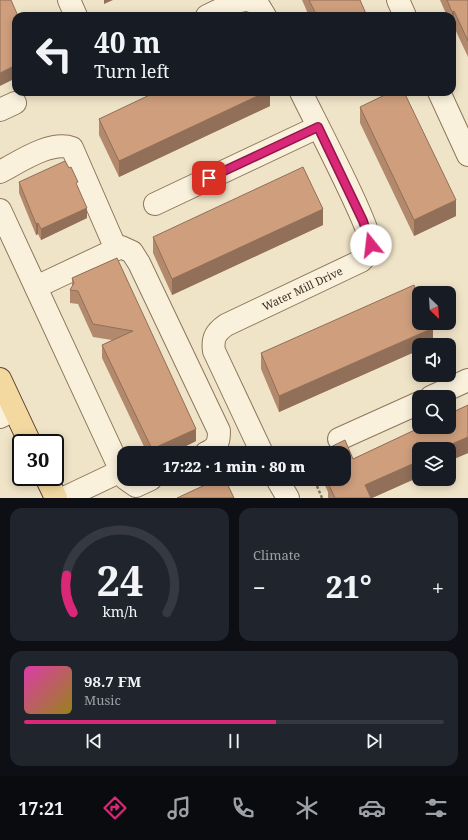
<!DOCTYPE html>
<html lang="en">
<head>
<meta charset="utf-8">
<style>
	body { margin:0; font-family:"Noto Serif",serif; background:#20242c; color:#f1f3f6; height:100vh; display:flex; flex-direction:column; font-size:15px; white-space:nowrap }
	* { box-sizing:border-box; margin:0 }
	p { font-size:13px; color:#9ea1a6 }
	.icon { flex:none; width:22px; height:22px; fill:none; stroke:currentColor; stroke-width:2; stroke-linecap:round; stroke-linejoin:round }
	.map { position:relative; height:498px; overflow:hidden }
	.side { display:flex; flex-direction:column; gap:10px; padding:10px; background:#0d0f14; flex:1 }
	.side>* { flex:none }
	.guide { position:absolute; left:12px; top:12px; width:444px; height:84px; border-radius:12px; box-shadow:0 2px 10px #0003; background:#171b24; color:#f1f3f6; overflow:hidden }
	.needle { width:26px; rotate:155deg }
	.tools { position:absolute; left:412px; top:286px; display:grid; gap:8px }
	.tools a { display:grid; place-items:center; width:44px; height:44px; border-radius:8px; background:#171b24; box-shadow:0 2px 10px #0003; font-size:20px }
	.speed { position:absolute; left:12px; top:434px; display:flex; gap:8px; font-size:20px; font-weight:700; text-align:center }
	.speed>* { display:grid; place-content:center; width:52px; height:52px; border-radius:50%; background:#171b24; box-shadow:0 2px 10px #0003; line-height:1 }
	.speed .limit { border:2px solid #111; border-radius:6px; background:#fff; color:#111 }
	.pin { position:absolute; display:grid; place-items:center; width:34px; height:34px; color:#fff; margin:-17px; border-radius:8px; box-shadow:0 2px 6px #0006 }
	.me { position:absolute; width:44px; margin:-22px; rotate:344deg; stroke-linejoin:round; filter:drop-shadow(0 0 3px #0008) }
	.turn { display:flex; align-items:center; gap:14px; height:84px; padding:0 16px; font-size:18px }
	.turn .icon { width:52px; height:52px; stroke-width:2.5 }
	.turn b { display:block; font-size:28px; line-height:34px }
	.big { font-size:30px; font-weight:800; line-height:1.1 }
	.side .tile { flex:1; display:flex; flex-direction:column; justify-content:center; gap:6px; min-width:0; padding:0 14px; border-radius:12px; background:#20242c }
	.side .dial { align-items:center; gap:0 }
	.dial svg { height:104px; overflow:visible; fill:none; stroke:#363941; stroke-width:7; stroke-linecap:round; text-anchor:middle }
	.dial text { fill:#f1f3f6; stroke:none }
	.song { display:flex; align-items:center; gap:12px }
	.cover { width:48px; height:48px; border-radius:6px; background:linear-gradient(135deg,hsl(320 70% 55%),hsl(50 70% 35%)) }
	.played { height:4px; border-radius:2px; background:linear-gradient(90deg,#db2777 60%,#363941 60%) }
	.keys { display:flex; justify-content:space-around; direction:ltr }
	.heat { display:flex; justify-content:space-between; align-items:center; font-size:22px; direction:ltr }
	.side .tiles { flex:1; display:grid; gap:10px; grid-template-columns:1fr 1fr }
	.tile:last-child { grid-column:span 2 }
	.trip { position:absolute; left:117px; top:446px; width:234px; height:40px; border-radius:12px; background:#171b24; box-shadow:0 2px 10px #0003; font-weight:800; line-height:40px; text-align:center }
	.tab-bar { display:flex; height:64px; justify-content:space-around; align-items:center; background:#090b0e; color:#9ea1a6 }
	.tab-bar .icon { width:28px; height:28px }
	.tab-bar .active { color:#db2777 }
	.tab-bar b { font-size:18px; color:#f1f3f6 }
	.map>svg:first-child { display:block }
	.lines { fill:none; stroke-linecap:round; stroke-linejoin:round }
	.minor-casing { stroke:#8d765c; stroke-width:24 }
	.major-casing { stroke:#5b4430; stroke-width:24 }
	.path { stroke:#8d765c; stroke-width:2.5; stroke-dasharray:3 2; stroke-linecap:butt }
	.minor { stroke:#faf1dc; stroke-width:22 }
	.major { stroke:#f3d9a0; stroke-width:22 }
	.wall { fill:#b2896c }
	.shaded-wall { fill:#916f58 }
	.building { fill:#cf9f7d; stroke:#916f58 }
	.route-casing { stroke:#8e194d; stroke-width:10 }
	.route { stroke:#db2777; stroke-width:7 }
	.labels { text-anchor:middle; stroke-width:4; stroke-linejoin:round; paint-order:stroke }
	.street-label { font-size:11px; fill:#3d2e20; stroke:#f7eed8 }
</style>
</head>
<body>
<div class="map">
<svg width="468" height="498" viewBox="0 0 468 498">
	<rect width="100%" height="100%" fill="#f0e4c8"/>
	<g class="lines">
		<g class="minor-casing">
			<g id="minor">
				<path d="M69 0 76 16"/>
				<path d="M248 0 257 3 265 16"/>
				<path d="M398 0 405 16"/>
				<path d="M207 16 236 2 245 0"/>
				<path d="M439 92 468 155"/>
				<path d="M0 110 15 103"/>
				<path d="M0 172C19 162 51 140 72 148L116 249"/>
				<path d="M155 204 318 127"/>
				<path d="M0 210 121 471 64 498"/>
				<path d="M36 287 121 247 132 252 139 263 219 431C219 443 217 448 206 453"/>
				<path d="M431 397 468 380"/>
				<path d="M0 417 14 410"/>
				<path d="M339 439 419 403"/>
				<path id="s1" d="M262 453 214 351C212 338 216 332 226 325L361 261C366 256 370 252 371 246 372 229 312 115 301 92"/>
				<path d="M126 479 136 486 151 479"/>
				<path d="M277 479 288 498"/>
			</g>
		</g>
		<g class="major-casing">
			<path id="major" d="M0 379 30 443
				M46 477 56 498"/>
		</g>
		<path class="path" d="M317 486 322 498"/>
		<use href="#minor" class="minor"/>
		<use href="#major" class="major"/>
	</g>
	<path class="wall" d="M302 0H360L367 16H309Z
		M440 0H468V57L454 27 452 28V16H447Z
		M270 92V106L119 177 99 135V119Z
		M360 107 456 216 414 236 360 123Z
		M19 182 78 187 87 218 41 240 38 234 36 235 19 193Z
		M323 225 172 295 153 253V237Z
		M117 258 196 441 172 453H147L102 358V345L112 340 93 337 78 304 70 303V290L72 287V278Z
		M433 344 419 345V350L279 412 261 369V353Z
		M468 405V453L449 461V449H419V477L372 498H328V492L322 479H344L353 459Z"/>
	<path class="shaded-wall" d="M104 0H113L104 4Z
		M454 11V27L452 28V12Z
		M16 65V78L0 86V73Z
		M266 92H270V106L119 177V161Z
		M346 92H352L346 95Z
		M456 200V216L414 236V220Z
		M87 208V218L41 240V229Z
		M323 209V225L172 295V279Z
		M38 223V234L36 235V224Z
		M433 328V344L430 345H419V350L279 412V396Z
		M196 429V441L172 453H152V449Z
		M468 437V453L449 461V449H440Z
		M419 461V477L372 498H365V485Z"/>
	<path class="building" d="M0 0H11L18 16H16V65L0 73Z
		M309 0H360L367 16H317Z
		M447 0H468V41L454 11 452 12Z
		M156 92H266L119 161 99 119Z
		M391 92H404L456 200 414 220 360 107Z
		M65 161 69 168 71 167 78 182 76 183 87 208 41 229 38 223 36 224 19 182Z
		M303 167 323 209 172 279 153 237Z
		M117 258 196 429 152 449 102 345 133 331 93 324 78 291 70 290 74 283 72 278Z
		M414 285 419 297V323H430L433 328 279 396 261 353Z
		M468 405V437L440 449H419V461L365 485 371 498H335L328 483 331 482 330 479H344V453H318L345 440 353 459 421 427H449V414Z
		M218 479H225L234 498H177Z"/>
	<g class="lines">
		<g class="route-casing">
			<path id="route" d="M209 178 318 127 363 221 371 245"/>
		</g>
		<use href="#route" class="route"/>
	</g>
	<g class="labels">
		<g class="street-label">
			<text dy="4" stroke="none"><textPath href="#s1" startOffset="228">Water Mill Drive</textPath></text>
		</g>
	</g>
</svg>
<div class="tools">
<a><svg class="needle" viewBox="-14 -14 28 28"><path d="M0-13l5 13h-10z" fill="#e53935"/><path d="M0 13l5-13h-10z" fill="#9ea1a6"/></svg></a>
<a><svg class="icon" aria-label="sound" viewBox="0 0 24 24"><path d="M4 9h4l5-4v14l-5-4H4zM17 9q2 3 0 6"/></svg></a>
<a><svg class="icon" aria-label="search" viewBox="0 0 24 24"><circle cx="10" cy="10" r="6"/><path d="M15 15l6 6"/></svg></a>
<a><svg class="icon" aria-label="layers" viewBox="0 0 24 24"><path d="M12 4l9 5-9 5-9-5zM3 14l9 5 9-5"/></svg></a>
</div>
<div class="speed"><div class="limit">30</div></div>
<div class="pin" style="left:209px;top:178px;background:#d93025"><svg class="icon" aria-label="arrive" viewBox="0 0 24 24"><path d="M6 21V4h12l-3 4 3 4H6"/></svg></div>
<svg class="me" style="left:371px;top:245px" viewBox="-20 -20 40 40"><circle r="19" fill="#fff"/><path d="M0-13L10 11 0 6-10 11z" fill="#db2777"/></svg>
<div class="trip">17:22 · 1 min · 80 m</div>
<div class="guide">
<div class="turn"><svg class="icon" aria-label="left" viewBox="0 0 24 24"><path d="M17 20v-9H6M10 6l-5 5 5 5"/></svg><div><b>40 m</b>Turn left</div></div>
</div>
</div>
<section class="side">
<div class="tiles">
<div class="tile dial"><svg viewBox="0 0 100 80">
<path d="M14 69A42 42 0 1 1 86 69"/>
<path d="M14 69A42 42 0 0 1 9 40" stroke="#db2777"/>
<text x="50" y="56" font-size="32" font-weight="700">24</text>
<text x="50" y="72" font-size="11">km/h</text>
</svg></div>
<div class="tile"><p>Climate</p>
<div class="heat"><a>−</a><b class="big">21°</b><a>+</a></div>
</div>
<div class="tile">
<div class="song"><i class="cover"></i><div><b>98.7 FM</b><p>Music</p></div></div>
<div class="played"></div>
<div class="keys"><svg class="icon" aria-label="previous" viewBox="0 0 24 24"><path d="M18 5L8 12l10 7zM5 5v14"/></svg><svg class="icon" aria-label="pause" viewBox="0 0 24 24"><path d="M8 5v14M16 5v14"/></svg><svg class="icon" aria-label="next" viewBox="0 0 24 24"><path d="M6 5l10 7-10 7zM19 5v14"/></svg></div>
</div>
</div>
</section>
<nav class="tab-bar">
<b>17:21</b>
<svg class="icon active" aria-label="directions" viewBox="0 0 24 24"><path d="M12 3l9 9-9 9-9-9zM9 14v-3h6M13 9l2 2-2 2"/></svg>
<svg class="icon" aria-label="music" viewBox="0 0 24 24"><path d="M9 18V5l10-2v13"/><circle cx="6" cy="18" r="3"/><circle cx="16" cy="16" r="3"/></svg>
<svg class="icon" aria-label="phone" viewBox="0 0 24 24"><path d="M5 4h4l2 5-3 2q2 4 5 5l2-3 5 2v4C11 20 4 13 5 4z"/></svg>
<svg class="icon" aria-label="climate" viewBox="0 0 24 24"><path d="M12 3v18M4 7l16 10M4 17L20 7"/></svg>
<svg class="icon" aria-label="car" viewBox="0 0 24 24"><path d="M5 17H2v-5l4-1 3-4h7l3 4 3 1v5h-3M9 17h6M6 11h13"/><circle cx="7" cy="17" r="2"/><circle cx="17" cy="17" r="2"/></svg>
<svg class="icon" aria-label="filters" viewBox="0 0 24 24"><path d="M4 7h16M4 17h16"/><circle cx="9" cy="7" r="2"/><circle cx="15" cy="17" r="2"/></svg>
</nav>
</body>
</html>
